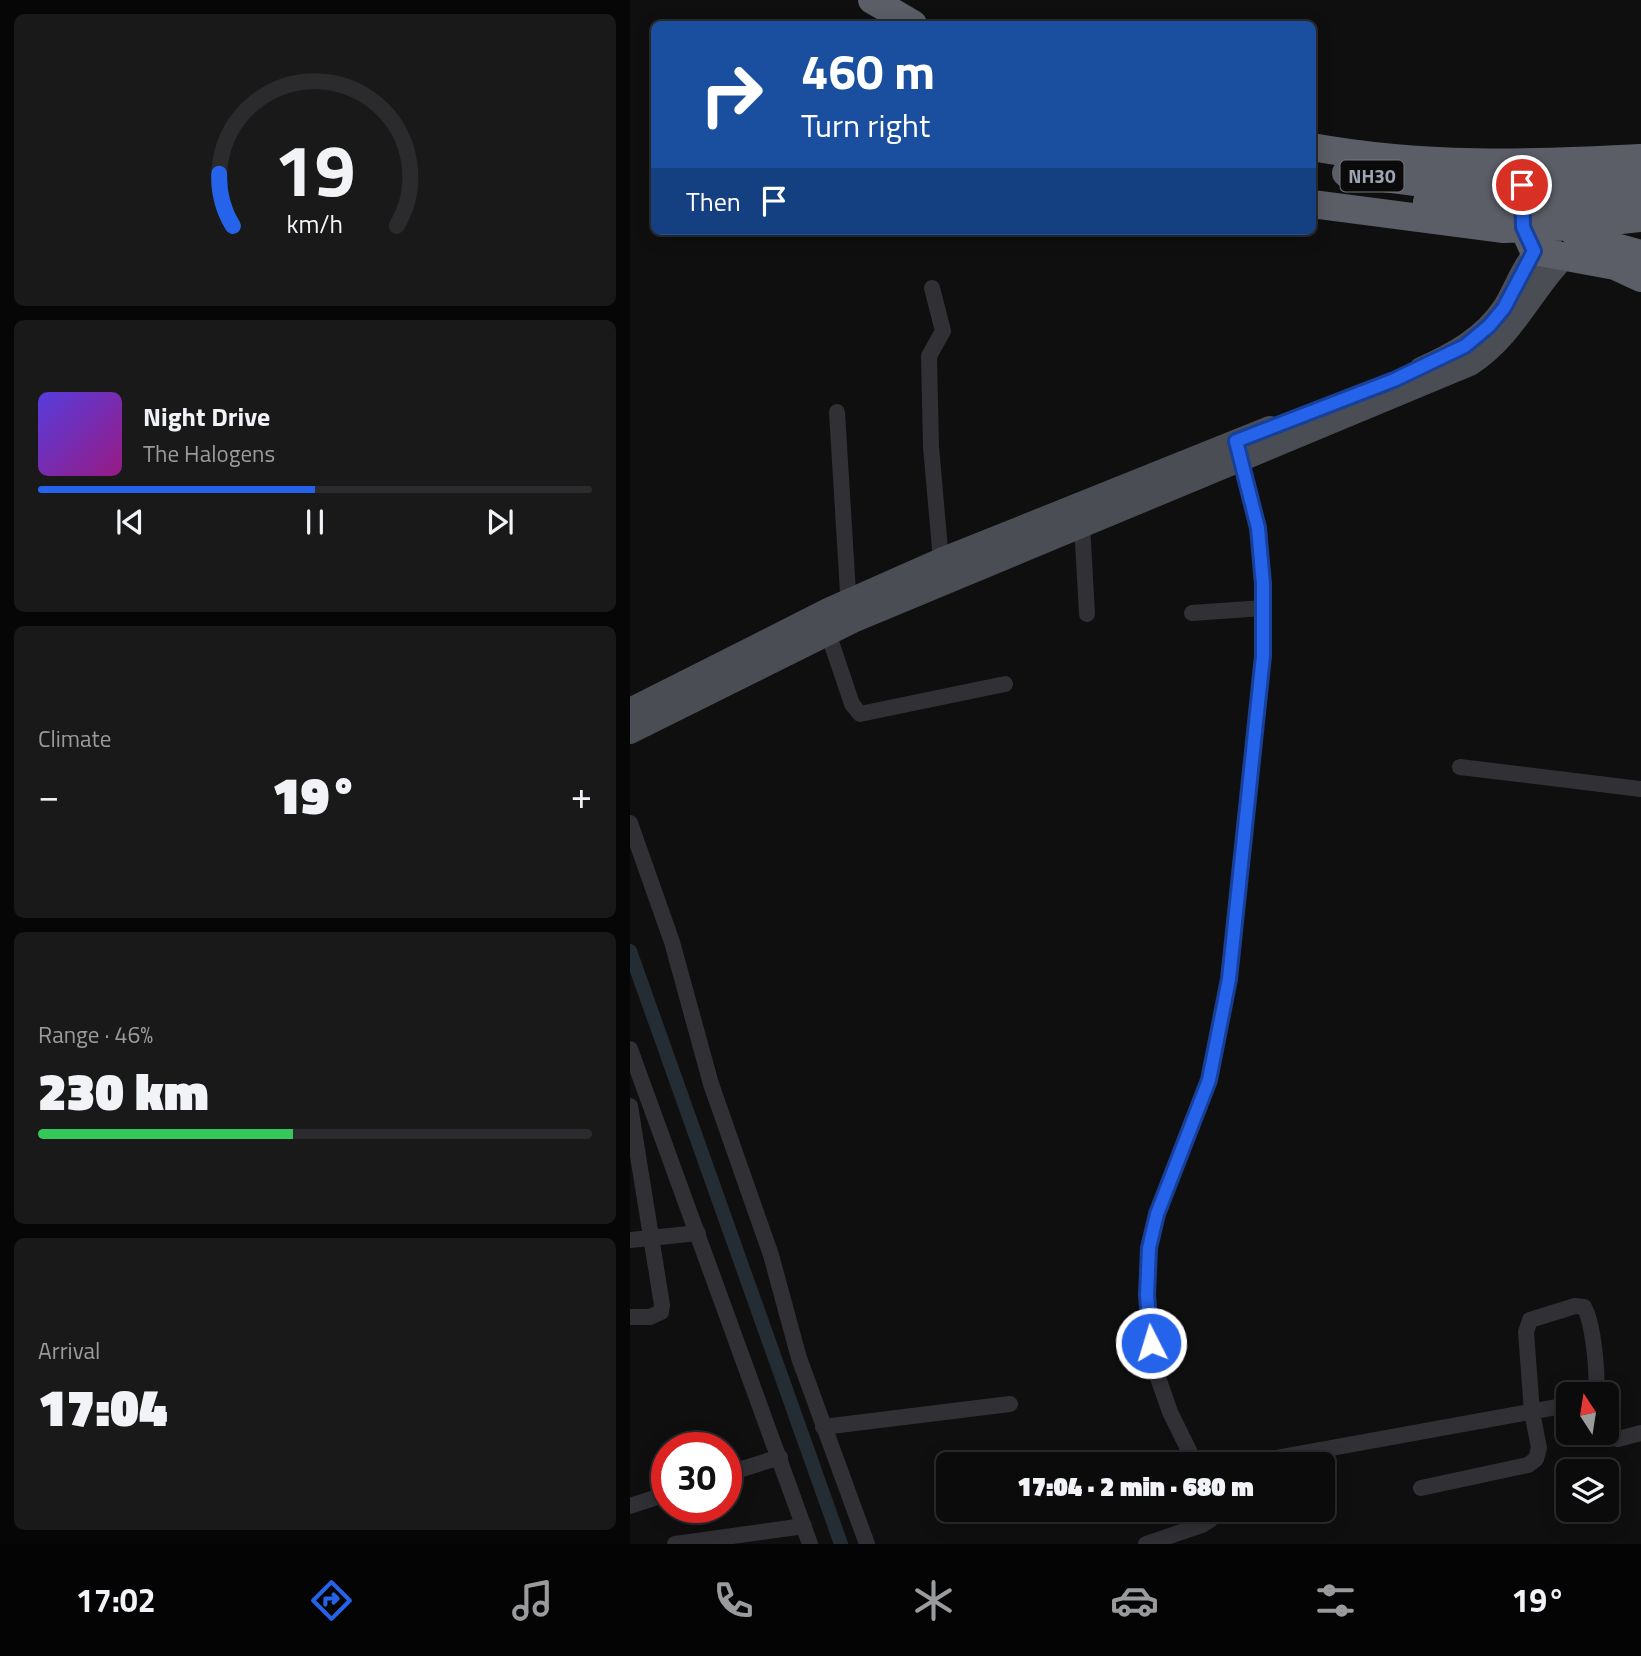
<!DOCTYPE html>
<html lang="en">
<head>
<meta charset="utf-8">
<style>
	body { margin:0; font-family:"Titillium Web",sans-serif; background:#19191a; color:#f1f3f6; height:100vh; display:flex; flex-direction:column; font-size:26px; white-space:nowrap }
	* { box-sizing:border-box; margin:0 }
	p { font-size:23px; color:#9a9b9d }
	.icon { flex:none; width:38px; height:38px; fill:none; stroke:currentColor; stroke-width:2; stroke-linecap:round; stroke-linejoin:round }
	.map { position:relative; flex:1; overflow:hidden }
	.side { display:flex; flex-direction:column; gap:14px; padding:14px; background:#060607; width:630px }
	.side>* { flex:none }
	.hud { position:absolute; left:21px; top:21px; width:665px; height:214px; border-radius:10px; box-shadow:0 4px 18px #0003,0 0 0 2px #2b2b2d; background:#1a4fa0; color:#fff; overflow:hidden }
	.needle { width:46px; rotate:348deg }
	.buttons { position:absolute; left:926px; top:1382px; display:grid; gap:14px }
	.buttons a { display:grid; place-items:center; width:63px; height:63px; border-radius:10px; background:#0b0b0c; box-shadow:0 4px 18px #0003,0 0 0 2px #2b2b2d; font-size:35px }
	.speed { position:absolute; left:21px; top:1432px; display:flex; gap:14px; font-size:35px; font-weight:700; text-align:center }
	.speed>* { display:grid; place-content:center; width:91px; height:91px; border-radius:50%; background:#0b0b0c; box-shadow:0 4px 18px #0003,0 0 0 2px #2b2b2d; line-height:1 }
	.speed .limit { border:10px solid #d22; background:#fff; color:#111 }
	.pin { position:absolute; display:grid; place-items:center; width:60px; height:60px; color:#fff; margin:-30px; border:4px solid #fff; border-radius:50%; box-shadow:0 2px 7px #0007 }
	.me { position:absolute; width:77px; margin:-38px; rotate:355deg; stroke-linejoin:round; filter:drop-shadow(0 0 5px #0008) }
	.turn { display:flex; align-items:center; gap:24px; height:147px; padding:0 35px; font-size:32px }
	.turn .icon { width:91px; height:91px; stroke-width:2.5 }
	.turn b { display:block; font-size:49px; line-height:60px }
	.then { display:flex; align-items:center; height:66px; padding:0 35px; background:#0003; gap:14px; font-size:26px }
	.big { font-size:52px; font-weight:800; line-height:1.1 }
	.side .tile { flex:1; display:flex; flex-direction:column; justify-content:center; gap:10px; min-width:0; padding:0 24px; border-radius:10px; background:#19191a }
	.side .dial { align-items:center; gap:0 }
	.dial svg { height:182px; overflow:visible; fill:none; stroke:#2b2b2d; stroke-width:7; stroke-linecap:round; text-anchor:middle }
	.dial text { fill:#f1f3f6; stroke:none }
	.song { display:flex; align-items:center; gap:21px }
	.cover { width:84px; height:84px; border-radius:10px; background:linear-gradient(135deg,hsl(250 70% 55%),hsl(310 70% 35%)) }
	.played { height:7px; border-radius:4px; background:linear-gradient(90deg,#2563eb 50%,#2b2b2d 50%) }
	.keys { display:flex; justify-content:space-around; direction:ltr }
	.heat { display:flex; justify-content:space-between; align-items:center; font-size:38px; direction:ltr }
	.charge { height:10px; border-radius:5px; background:linear-gradient(90deg,#34c759 46%,#2b2b2d 0) }
	.trip { position:absolute; left:306px; top:1452px; width:399px; height:70px; border-radius:10px; background:#0b0b0c; box-shadow:0 4px 18px #0003,0 0 0 2px #2b2b2d; font-weight:800; line-height:70px; text-align:center }
	.tabs { display:flex; height:112px; justify-content:space-around; align-items:center; background:#040405; color:#9a9b9d }
	.tabs .icon { width:49px; height:49px }
	.tabs .current { color:#2563eb }
	.tabs b { font-size:32px; color:#f1f3f6 }
	main { display:flex; flex:1; min-height:0 }
	.map>svg:first-child { display:block }
	.lines { fill:none; stroke-linecap:round; stroke-linejoin:round }
	.canal { stroke:#252d34; stroke-width:14 }
	.street { stroke:#303035; stroke-width:16 }
	.primary { stroke:#4b4d54; stroke-width:24 }
	.highway { stroke:#5b5e66; stroke-width:28 }
	.highway-bridge { stroke:#5b5e66; stroke-width:28 }
	.route-casing { stroke:#184099; stroke-width:18 }
	.route { stroke:#2563eb; stroke-width:12 }
	.labels { text-anchor:middle; stroke-width:7; stroke-linejoin:round; paint-order:stroke }
	.shield { fill:#0a0a0b; stroke:#727680; stroke-width:2 }
	.shield-label { font-size:19px; font-weight:bold; fill:#9fa4b2 }
</style>
</head>
<body>
<main>
<section class="side">
<div class="tile dial"><svg viewBox="0 0 100 80">
<path d="M14 69A42 42 0 1 1 86 69"/>
<path d="M14 69A42 42 0 0 1 8 46" stroke="#2563eb"/>
<text x="50" y="56" font-size="32" font-weight="700">19</text>
<text x="50" y="72" font-size="11">km/h</text>
</svg></div>
<div class="tile">
<div class="song"><i class="cover"></i><div><b>Night Drive</b><p>The Halogens</p></div></div>
<div class="played"></div>
<div class="keys"><svg class="icon" aria-label="previous" viewBox="0 0 24 24"><path d="M18 5L8 12l10 7zM5 5v14"/></svg><svg class="icon" aria-label="pause" viewBox="0 0 24 24"><path d="M8 5v14M16 5v14"/></svg><svg class="icon" aria-label="next" viewBox="0 0 24 24"><path d="M6 5l10 7-10 7zM19 5v14"/></svg></div>
</div>
<div class="tile"><p>Climate</p>
<div class="heat"><a>−</a><b class="big">19°</b><a>+</a></div>
</div>
<div class="tile"><p>Range · 46%</p><b class="big">230 km</b><div class="charge"></div></div>
<div class="tile"><p>Arrival</p><b class="big">17:04</b></div>
</section>
<div class="map">
<svg width="1011" height="1544" viewBox="0 0 1011 1544">
	<rect width="100%" height="100%" fill="#0f0f10"/>
	<g class="lines">
		<path class="canal" d="M0 951 211 1544"/>
		<path class="street" d="M302 288 313 331 299 356 301 447 311 560
			M207 412 219 609
			M452 524 457 614
			M562 613 633 608
			M198 633 222 704 230 714 375 684
			M830 767 1011 789
			M0 823 42 942 81 1084 141 1255 169 1358 237 1544
			M0 1049 180 1544
			M0 1106 32 1305 31 1312 20 1317H0
			M0 1240 68 1233
			M193 1427 380 1404
			M976 1433 988 1439 1011 1433
			M566 1465 540 1412 526 1372 517 1295 519 1248 527 1214 579 1080 599 979 633 656V584L628 528 608 451
			M608 1465 938 1405
			M96 1474 150 1457
			M791 1488 898 1465 906 1459 909 1448 902 1412 896 1332 900 1320 945 1306 954 1307C963 1322 969 1377 965 1395
			M0 1506 37 1494
			M45 1544 174 1526
			M516 1544 572 1525 580 1520 582 1510"/>
		<path class="primary" d="M791 369C823 355 854 338 874 308 889 284 895 256 920 242
			M0 710 198 610 311 560 640 428
			M0 732 223 621 840 364C890 331 905 278 948 245"/>
		<path class="highway" d="M242 0 283 24
			M682 147C792 167 901 164 1011 158
			M716 173 801 184
			M682 204 874 229 936 226 1011 218
			M893 213V227L904 251 985 266 1011 278
			M937 227 957 239 1011 254"/>
		<path class="highway-bridge" d="M804 184 916 186 1011 177
			M797 202 915 206 1011 199"/>
	</g>
	<g class="lines">
		<g class="route-casing">
			<path id="route" d="M521 1343 517 1295 519 1248 527 1214 579 1080 599 979 633 656V584L628 528 606 441 764 380 835 346 859 326 874 308 904 251 893 227 892 185"/>
		</g>
		<use href="#route" class="route"/>
	</g>
	<g class="labels">
		<rect class="shield" x="710.5" y="160.5" width="63" height="31" rx="5"/>
		<g class="shield-label">
			<text x="742" y="183">NH30</text>
		</g>
	</g>
</svg>
<div class="buttons">
<a><svg class="needle" viewBox="-14 -14 28 28"><path d="M0-13l5 13h-10z" fill="#e53935"/><path d="M0 13l5-13h-10z" fill="#9a9b9d"/></svg></a>
<a><svg class="icon" aria-label="layers" viewBox="0 0 24 24"><path d="M12 4l9 5-9 5-9-5zM3 14l9 5 9-5"/></svg></a>
</div>
<div class="speed"><div class="limit">30</div></div>
<div class="pin" style="left:892px;top:185px;background:#d93025"><svg class="icon" aria-label="arrive" viewBox="0 0 24 24"><path d="M6 21V4h12l-3 4 3 4H6"/></svg></div>
<svg class="me" style="left:521px;top:1343px" viewBox="-20 -20 40 40"><circle r="17" fill="#2563eb" stroke="#fff" stroke-width="3"/><path d="M0-11L8 9 0 5-8 9z" fill="#fff"/></svg>
<div class="trip">17:04 · 2 min · 680 m</div>
<div class="hud">
<div class="turn"><svg class="icon" aria-label="right" viewBox="0 0 24 24"><path d="M7 20v-9h11M14 6l5 5-5 5"/></svg><div><b>460 m</b>Turn right</div></div>
<div class="then">Then<svg class="icon" aria-label="arrive" viewBox="0 0 24 24"><path d="M6 21V4h12l-3 4 3 4H6"/></svg></div>
</div>
</div>
</main>
<nav class="tabs">
<b>17:02</b>
<svg class="icon current" aria-label="directions" viewBox="0 0 24 24"><path d="M12 3l9 9-9 9-9-9zM9 14v-3h6M13 9l2 2-2 2"/></svg>
<svg class="icon" aria-label="music" viewBox="0 0 24 24"><path d="M9 18V5l10-2v13"/><circle cx="6" cy="18" r="3"/><circle cx="16" cy="16" r="3"/></svg>
<svg class="icon" aria-label="phone" viewBox="0 0 24 24"><path d="M5 4h4l2 5-3 2q2 4 5 5l2-3 5 2v4C11 20 4 13 5 4z"/></svg>
<svg class="icon" aria-label="climate" viewBox="0 0 24 24"><path d="M12 3v18M4 7l16 10M4 17L20 7"/></svg>
<svg class="icon" aria-label="car" viewBox="0 0 24 24"><path d="M5 17H2v-5l4-1 3-4h7l3 4 3 1v5h-3M9 17h6M6 11h13"/><circle cx="7" cy="17" r="2"/><circle cx="17" cy="17" r="2"/></svg>
<svg class="icon" aria-label="filters" viewBox="0 0 24 24"><path d="M4 7h16M4 17h16"/><circle cx="9" cy="7" r="2"/><circle cx="15" cy="17" r="2"/></svg>
<b>19°</b>
</nav>
</body>
</html>
